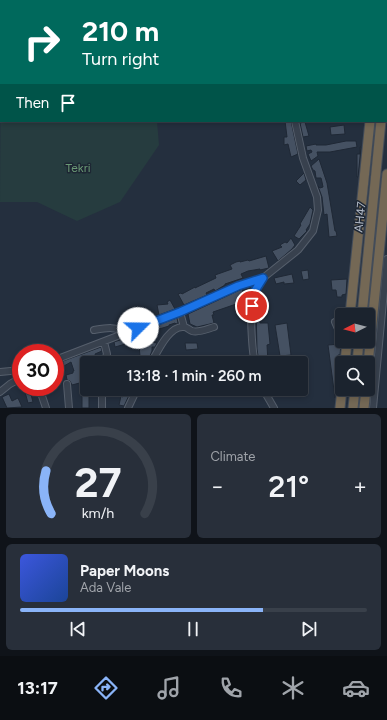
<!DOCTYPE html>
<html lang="en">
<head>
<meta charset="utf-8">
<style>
	body { margin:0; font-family:Figtree,sans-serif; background:#282f3a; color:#f1f3f6; height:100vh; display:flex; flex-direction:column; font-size:15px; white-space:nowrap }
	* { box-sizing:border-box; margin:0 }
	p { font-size:13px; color:#a0a4aa }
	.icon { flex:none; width:22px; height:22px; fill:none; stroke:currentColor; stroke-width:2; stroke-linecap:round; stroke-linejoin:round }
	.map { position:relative; height:408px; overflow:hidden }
	.drawer { display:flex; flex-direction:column; gap:6px; padding:6px; background:#0f1319; flex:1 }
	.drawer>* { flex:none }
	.hud { position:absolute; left:0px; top:0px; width:387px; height:122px; box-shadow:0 2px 6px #0003,0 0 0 1px #39404a; background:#00695c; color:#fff; overflow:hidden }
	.needle { width:26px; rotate:264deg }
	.fabs { position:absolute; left:335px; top:308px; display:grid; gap:8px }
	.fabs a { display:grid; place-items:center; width:40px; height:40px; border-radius:4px; background:#1b232e; box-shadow:0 2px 6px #0003,0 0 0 1px #39404a; font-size:20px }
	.speed { position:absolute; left:12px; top:344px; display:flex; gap:8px; font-size:20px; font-weight:700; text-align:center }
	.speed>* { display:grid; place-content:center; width:52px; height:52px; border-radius:50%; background:#1b232e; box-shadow:0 2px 6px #0003,0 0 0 1px #39404a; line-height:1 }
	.speed .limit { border:6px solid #d22; background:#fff; color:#111 }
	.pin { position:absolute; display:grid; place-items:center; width:34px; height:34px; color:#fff; margin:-17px; border:2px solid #fff; border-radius:50%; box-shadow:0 1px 4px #0007 }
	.me { position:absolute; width:44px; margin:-22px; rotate:68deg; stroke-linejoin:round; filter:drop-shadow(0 0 3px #0008) }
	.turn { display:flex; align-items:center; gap:14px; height:84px; padding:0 16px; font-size:18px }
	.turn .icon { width:52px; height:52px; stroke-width:2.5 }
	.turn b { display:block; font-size:28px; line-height:34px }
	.then { display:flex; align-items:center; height:38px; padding:0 16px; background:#0003; gap:8px; font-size:15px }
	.big { font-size:30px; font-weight:600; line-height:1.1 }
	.drawer .card { flex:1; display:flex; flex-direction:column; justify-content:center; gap:6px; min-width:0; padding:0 14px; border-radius:6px; background:#282f3a }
	.drawer .dial { align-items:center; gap:0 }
	.dial svg { height:104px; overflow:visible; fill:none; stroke:#39404a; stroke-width:7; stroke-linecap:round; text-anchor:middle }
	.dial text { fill:#f1f3f6; stroke:none }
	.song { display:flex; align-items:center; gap:12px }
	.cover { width:48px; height:48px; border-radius:6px; background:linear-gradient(135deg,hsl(230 70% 55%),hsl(220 70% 35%)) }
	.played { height:4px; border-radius:2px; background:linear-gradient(90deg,#8ab4f8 70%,#39404a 70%) }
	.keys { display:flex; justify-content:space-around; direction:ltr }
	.heat { display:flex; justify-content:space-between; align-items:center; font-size:22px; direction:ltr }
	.drawer .tiles { flex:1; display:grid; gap:6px; grid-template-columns:1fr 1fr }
	.card:last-child { grid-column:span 2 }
	.trip { position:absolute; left:80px; top:356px; width:228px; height:40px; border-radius:4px; background:#1b232e; box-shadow:0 2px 6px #0003,0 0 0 1px #39404a; font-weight:600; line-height:40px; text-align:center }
	.menu { display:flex; height:64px; justify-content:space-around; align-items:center; background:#0b0e12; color:#a0a4aa }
	.menu .icon { width:28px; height:28px }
	.menu .current { color:#8ab4f8 }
	.menu b { font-size:18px; color:#f1f3f6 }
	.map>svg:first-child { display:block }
	.green { fill:#263c3f }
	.building { fill:#455162; stroke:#1f2835 }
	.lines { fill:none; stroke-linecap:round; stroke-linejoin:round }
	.minor-casing { stroke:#565f6c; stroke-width:8 }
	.highway-casing { stroke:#434c59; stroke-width:11 }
	.minor { stroke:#38414e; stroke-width:6 }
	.highway { stroke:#746855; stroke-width:9 }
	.route-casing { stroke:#114b97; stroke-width:10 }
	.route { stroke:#1a73e8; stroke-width:7 }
	.labels { text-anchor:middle; stroke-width:3; stroke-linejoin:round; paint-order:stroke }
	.park-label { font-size:12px; fill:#6b9a76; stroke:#1d2633 }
	.street-label { font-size:12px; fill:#b4bcc9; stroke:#1d2633 }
</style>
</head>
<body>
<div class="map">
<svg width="387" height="408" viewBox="0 0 387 408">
	<rect width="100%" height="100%" fill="#242f3e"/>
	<path class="green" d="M1 16V121H157L159 145 120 202 77 221 37 202H0Z"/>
	<path class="building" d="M285 121H291L298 154 291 157 288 144 284 145V137H287Z
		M305 122 309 136 303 137 300 123Z
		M344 125 345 134 331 135 330 127Z
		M346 141H356L357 147 330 152H317L318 156 311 161 308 154 312 152 311 150 307 151 306 146 316 144V145H326Z
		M360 147H361L358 177H357V154H360Z
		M319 159 327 183 335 231H336L337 236 329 237 327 214 324 215 322 197 318 186 320 188 323 187 322 182 321 178H316L315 171 313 170 311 166Z
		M304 173 306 180 300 185 296 181Z
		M310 207 313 210 310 224 306 230 307 231 299 239 294 236 301 225 300 224Z
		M291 238 295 245 292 249 278 261 272 251 282 247 280 245 285 242 287 243Z
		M266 256 269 268 260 270V269L248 271 241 274 243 278 225 284V285L215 291 214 289 206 293 207 295 184 305 178 294 181 293 182 294 195 287V288L216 278 215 275 232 269 230 265 236 262 240 261V262L248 260 249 261Z
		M308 270 309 279 303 280 301 271Z
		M292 274 294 283 284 284V282L276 284 274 278Z
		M347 279 346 294 342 295V297H337L336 290H332L331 280Z
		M242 289 245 301 213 312 214 315H212L214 323 197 327 190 324 188 314Z
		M258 297 260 323H268L270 344 267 345 268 362 266 363H259L257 349 256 308 257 298Z
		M170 300 175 309 159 315 157 305 168 304 167 302Z
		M134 313 136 319 140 317 142 322 127 327 124 319Z
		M177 318 178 323 176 324 175 323 169 325V326L156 330 155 326Z
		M287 323 291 355 280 356 275 325Z
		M146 330 151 342 157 343 155 347H152V351L147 363H145L148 356H140L139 346H146L145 334 140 335V332Z
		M132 336 133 340 129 348V343L115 347 114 342Z
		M185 343H197L198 349 186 350Z
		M341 344 340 355H338V385L335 398 328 345Z
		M101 347 102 351 95 354 97 361 87 363V381L72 385 70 381 67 380 66 375 73 373V371H74L71 362 64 366 65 371 55 375V364Z
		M25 387H29L33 402 28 403 25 392 26 391Z
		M82 388 89 389V408H82Z
		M125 389H132L124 406 119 405 121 396 123 397Z
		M143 389H153L152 396 143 395Z
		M9 394 12 401 18 398 22 407 7 408 2 397Z"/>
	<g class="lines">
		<g class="minor-casing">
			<path id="minor" d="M261 0V1
				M290 1H304
				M358 1 359 0
				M180 312 184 327
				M335 322 342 338
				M94 330C106 328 116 326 127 333
				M104 342 107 354 104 363
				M55 360 180 312 238 286 263 278 298 250 313 231 318 210 317 197 303 158 295 121
				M151 363C157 353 169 325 184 327 187 327 189 330 192 331 199 333 207 329 214 327
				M255 363C252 352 249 304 253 294 255 289 260 283 263 278
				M0 372 21 370
				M67 384 69 408
				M39 387 46 408
				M102 389V408
				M263 389 274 408
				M0 392 10 384 21 378
				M128 408 137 389
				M373 408 387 259"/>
		</g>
		<g class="highway-casing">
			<path id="highway" d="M383 1V0
				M386 70 387 59
				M350 315 370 121
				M362 315 381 121
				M345 363 347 341
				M357 363 359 341
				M368 364 387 174
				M340 408 342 389
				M353 408 355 389
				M364 408 366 389"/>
		</g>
		<use href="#minor" class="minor"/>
		<use href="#highway" class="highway"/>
	</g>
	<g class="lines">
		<g class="route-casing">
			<path id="route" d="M138 328 180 312 238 286 263 278 253 294 252 306"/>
		</g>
		<use href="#route" class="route"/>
	</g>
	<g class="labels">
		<g class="park-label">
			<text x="78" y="172">Tekri</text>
		</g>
		<g class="street-label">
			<text transform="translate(360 217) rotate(-84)" y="4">AH47</text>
		</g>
	</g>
</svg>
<div class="fabs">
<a><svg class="needle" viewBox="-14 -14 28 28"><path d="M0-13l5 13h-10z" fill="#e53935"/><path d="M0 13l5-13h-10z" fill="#a0a4aa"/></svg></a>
<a><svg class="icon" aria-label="search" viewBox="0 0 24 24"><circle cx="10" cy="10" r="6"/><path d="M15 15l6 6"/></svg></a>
</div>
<div class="speed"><div class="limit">30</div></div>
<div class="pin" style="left:252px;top:306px;background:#d93025"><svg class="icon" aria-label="arrive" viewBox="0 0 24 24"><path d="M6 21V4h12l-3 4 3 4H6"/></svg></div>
<svg class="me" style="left:138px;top:328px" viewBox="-20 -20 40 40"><circle r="19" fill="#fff"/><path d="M0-13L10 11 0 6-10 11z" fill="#1a73e8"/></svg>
<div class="trip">13:18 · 1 min · 260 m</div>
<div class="hud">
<div class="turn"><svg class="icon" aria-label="right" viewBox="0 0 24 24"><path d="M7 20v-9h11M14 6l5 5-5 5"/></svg><div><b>210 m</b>Turn right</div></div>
<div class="then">Then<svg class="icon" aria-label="arrive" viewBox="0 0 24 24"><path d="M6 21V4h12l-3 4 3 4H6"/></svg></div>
</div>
</div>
<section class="drawer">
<div class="tiles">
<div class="card dial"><svg viewBox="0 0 100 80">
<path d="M14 69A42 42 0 1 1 86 69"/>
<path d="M14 69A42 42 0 0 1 10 36" stroke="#8ab4f8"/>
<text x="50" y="56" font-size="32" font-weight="700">27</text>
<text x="50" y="72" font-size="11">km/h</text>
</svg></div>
<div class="card"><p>Climate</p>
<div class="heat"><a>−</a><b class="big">21°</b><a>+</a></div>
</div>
<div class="card">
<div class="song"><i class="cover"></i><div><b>Paper Moons</b><p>Ada Vale</p></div></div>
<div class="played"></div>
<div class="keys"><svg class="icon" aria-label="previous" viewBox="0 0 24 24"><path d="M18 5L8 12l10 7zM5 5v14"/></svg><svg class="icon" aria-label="pause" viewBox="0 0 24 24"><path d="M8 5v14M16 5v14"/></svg><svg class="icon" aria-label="next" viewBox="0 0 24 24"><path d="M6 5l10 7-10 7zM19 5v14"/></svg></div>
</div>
</div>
</section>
<nav class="menu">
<b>13:17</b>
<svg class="icon current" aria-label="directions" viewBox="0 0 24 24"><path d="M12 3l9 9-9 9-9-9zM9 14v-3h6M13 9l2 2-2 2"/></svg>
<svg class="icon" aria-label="music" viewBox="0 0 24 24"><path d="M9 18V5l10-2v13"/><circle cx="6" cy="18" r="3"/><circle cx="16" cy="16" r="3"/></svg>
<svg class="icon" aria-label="phone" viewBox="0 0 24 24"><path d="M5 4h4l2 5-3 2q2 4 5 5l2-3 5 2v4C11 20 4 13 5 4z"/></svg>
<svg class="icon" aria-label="climate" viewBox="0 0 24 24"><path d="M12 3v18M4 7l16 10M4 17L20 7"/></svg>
<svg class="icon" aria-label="car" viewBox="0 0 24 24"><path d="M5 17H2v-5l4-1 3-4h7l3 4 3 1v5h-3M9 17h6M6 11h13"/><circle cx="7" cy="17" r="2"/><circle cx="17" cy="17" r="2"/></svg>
</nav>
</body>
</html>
